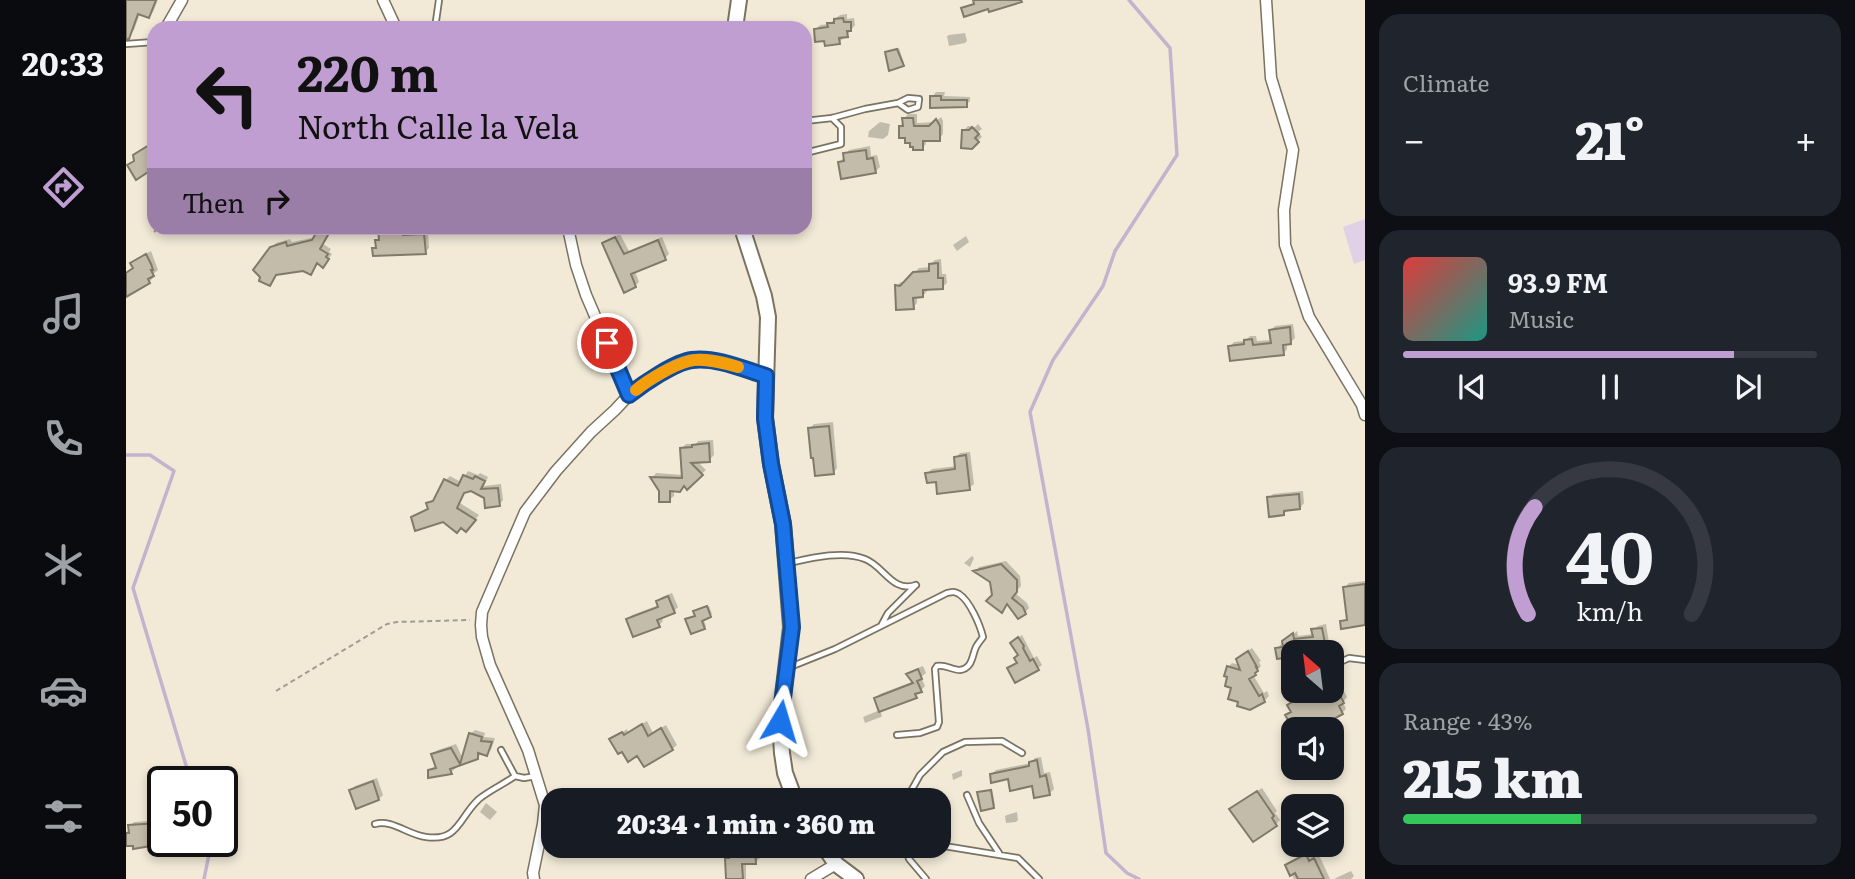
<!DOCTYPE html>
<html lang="en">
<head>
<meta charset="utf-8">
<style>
	body { margin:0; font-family:Literata,serif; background:#20242c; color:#f1f3f6; height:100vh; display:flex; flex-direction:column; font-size:26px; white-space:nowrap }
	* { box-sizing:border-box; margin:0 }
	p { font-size:23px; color:#9ea1a6 }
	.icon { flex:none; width:38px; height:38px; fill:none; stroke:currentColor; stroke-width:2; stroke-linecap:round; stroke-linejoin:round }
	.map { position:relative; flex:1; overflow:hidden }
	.details { display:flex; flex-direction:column; gap:14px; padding:14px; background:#0d0f14; width:490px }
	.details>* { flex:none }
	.banner { position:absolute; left:21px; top:21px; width:665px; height:214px; border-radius:21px; box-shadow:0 4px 10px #0003; background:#c19ed1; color:#111; overflow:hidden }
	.needle { width:46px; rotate:332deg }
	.fabs { position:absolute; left:1155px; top:640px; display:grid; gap:14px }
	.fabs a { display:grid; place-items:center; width:63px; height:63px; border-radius:14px; background:#171b24; box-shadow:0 4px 10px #0003; font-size:35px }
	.speed { position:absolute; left:21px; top:766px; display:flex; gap:14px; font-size:35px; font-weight:700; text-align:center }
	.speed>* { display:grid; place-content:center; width:91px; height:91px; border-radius:50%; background:#171b24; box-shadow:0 4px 10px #0003; line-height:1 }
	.speed .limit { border:4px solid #111; border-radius:10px; background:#fff; color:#111 }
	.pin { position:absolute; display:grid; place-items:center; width:60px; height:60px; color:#fff; margin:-30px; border:4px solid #fff; border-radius:50%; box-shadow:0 2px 7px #0007 }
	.me { position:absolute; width:77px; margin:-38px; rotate:7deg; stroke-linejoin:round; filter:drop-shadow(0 0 5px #0008) }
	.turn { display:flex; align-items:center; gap:24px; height:147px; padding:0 35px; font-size:32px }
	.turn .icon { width:91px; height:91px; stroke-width:2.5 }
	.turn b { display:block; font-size:49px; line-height:60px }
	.then { display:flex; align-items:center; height:66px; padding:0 35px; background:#0003; gap:14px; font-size:26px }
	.big { font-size:52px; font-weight:800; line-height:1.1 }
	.details .widget { flex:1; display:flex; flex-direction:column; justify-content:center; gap:10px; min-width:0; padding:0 24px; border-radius:21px; background:#20242c }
	.details .dial { align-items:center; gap:0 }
	.dial svg { height:182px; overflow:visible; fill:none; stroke:#363941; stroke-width:7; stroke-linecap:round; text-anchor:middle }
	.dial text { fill:#f1f3f6; stroke:none }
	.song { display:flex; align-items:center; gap:21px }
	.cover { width:84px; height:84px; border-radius:10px; background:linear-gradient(135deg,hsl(0 70% 55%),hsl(170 70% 35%)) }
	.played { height:7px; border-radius:4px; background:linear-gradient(90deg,#c19ed1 80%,#363941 80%) }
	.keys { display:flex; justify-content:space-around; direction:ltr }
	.heat { display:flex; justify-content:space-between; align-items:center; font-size:38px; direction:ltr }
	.charge { height:10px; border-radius:5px; background:linear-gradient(90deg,#34c759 43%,#363941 0) }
	.trip { position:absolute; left:415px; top:788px; width:410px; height:70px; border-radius:21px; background:#171b24; box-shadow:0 4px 10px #0003; font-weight:800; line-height:70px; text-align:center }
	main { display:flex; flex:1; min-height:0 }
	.menu { display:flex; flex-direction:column; width:126px; justify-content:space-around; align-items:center; background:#090b0e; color:#9ea1a6 }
	.menu .icon { width:49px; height:49px }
	.menu .on { color:#c19ed1 }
	.menu b { font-size:32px; color:#f1f3f6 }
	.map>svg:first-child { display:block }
	.green { fill:#e0d1e6 }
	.shadow { fill:#0003 }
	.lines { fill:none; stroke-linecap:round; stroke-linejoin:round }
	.stream { stroke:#c5b3ce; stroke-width:3.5 }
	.building { fill:#c4bcaa; stroke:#817a69; stroke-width:2 }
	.service-casing { stroke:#7a7361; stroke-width:8 }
	.minor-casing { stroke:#7a7361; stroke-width:13 }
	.secondary-casing { stroke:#7a7361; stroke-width:18 }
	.path { stroke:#a29c8e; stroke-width:2; stroke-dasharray:5 3.5; stroke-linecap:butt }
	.service { stroke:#fff; stroke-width:4.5 }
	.minor { stroke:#fff; stroke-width:10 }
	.secondary { stroke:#fff; stroke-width:14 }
	.route-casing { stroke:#114b97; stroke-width:18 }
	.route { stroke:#1a73e8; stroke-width:12 }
	.slow { stroke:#f59e0b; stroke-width:12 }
</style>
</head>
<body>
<main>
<nav class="menu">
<b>20:33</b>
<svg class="icon on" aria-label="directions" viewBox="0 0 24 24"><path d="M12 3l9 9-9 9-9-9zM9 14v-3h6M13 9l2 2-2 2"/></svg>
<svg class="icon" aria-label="music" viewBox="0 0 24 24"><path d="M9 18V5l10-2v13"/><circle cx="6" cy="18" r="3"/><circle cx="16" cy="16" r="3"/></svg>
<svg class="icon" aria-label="phone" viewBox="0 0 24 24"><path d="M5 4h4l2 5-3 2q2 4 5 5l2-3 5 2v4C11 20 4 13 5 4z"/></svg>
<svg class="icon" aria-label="climate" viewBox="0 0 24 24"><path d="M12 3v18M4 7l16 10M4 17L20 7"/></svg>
<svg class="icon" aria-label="car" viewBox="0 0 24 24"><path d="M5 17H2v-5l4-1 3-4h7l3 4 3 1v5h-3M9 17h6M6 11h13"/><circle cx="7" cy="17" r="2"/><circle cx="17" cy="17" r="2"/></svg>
<svg class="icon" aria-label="filters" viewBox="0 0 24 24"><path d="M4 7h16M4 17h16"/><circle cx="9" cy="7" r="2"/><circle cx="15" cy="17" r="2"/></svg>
</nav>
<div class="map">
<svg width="1239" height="879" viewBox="0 0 1239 879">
	<rect width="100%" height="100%" fill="#f2ead7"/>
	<path class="green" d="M1239 219V260L1228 264 1217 227Z"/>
	<path class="shadow" d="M0 0H32L27 12 23 16 14 13 8 30 4 34 0 33Z
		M721 14V19L728 18 729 25 721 35H717L718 38 713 42 690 29 694 25 703 24 714 15Z
		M839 33 841 41 839 43 823 46 821 36 823 35Z
		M773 48 778 63 777 64 761 53Z
		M810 92H819L818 96 844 97V101L840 105 806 107V97Z
		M782 114H791V123L809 122 815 117 817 121V134L813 139H800V144L796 148 775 127 778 123V119Z
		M754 122 764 124 762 135 757 139 742 137 743 131Z
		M852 124 856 129 852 132 856 137 845 147 837 131 842 126 849 127Z
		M744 146 745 156 751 155 754 167 749 172 714 162 723 150Z
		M195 228H206L197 244 205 249 203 252 206 254 201 261 192 262 184 273 178 269 152 273 144 284 145 248 150 243 164 239 166 242 190 237Z
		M254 228H280L281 232 302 231 303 248 299 252 248 248 255 237Z
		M494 234 503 251 536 237 543 254 539 258 509 271 513 282 509 286 478 243 483 239Z
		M840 236 843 242 831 251 827 245Z
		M25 251 32 270 26 275 27 278 23 282 0 295V272L9 267 6 263 11 259Z
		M815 259 816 274H820L821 283 816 287 801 288V291L797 296H791V303L787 307 770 286 775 282 779 283 793 268 805 267V264L809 260Z
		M1167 324 1169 338 1165 342 1161 343V349L1157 354 1104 347 1108 342 1119 341 1124 336H1130L1131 341 1146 340 1145 330 1149 326Z
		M707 422 711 468 707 473 684 428 688 424Z
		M587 440 588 455 583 460 571 461 580 470 561 487 559 485 548 490V496L543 500 527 477 530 473 557 475 555 449 560 444H570L572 441Z
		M844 452 848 484 843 488 812 480 801 473 806 469 831 466 830 458 834 453Z
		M342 471 352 475 354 473 362 477 358 486 375 484 377 500 373 505 346 490 340 491 334 503 353 515 344 526 317 520 287 518 292 513 304 508 302 504 311 498 320 480 324 476 335 482Z
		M1177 491 1178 503 1174 508 1162 509 1158 514 1142 498 1147 494Z
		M846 556 848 558 844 567 838 563Z
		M880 561 894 576 895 586 889 593 901 603 903 608 899 613 882 602 880 606 868 596 865 581 850 571 853 567Z
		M1239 581V624L1216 622 1223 617 1218 588 1223 583Z
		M546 593 552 607 548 611 535 616 537 621 533 625 502 619 506 615 533 605 532 601 536 597Z
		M583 606 586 614 577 618 580 626 578 628 563 618 570 615 571 610Z
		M1200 624 1204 649 1201 653H1167V658L1164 659V656L1151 648 1171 631 1172 636 1188 634 1187 630 1192 626Z
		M896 635 908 658 911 656 916 665 912 668H883L893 662 894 654 890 639Z
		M1126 648 1135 661 1133 662 1135 666 1127 675 1138 693 1141 691 1143 696 1138 701 1107 687 1102 667 1106 663 1114 665 1116 655Z
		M797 666 800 673 795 677 799 686 790 696 750 698 754 694 788 681 783 674 787 670Z
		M1210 682 1212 685 1214 684 1221 697 1217 702 1220 709 1216 713 1162 715 1166 710 1163 705 1175 696 1178 691H1206V684Z
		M754 710 756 716 755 717 739 723 737 717Z
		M521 721 527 733 540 725 551 745 546 749 512 754 497 749 485 740 501 729 502 732Z
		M349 730 359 733 358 737 369 738 365 750 360 754 356 753 351 758 329 766 330 768 325 772 304 776 303 770 311 765 307 754 312 750 330 744 337 759 344 734Z
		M915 757 918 773 924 772 928 789 923 794 907 784 866 774 870 770 905 763 909 758Z
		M836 770V776L827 780 826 774Z
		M251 778 257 795 253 799 225 790 229 786Z
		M1136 788 1151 811 1149 813 1154 820 1150 824 1110 805Z
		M866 789 869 805 867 807 853 793Z
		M360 803 371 812 364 820 354 812Z
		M891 812 892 820 890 822 880 823 879 816 881 815Z
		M37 820 36 842 0 845V832L4 830V826L8 822Z
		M604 845H633L634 858 629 862H620V879H601L600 859 605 855Z
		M1184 851 1188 858 1193 855 1204 879H1168L1161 865 1165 861Z
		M1225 871 1228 876 1225 879H1208Z"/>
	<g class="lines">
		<path class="stream" d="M1003 0 1044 48 1051 155 989 251 977 286 927 360 904 412 962 729 980 853 1001 873 1013 879
			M0 455H24L48 471 7 588 65 782
			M78 879 85 845 84 842"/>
	</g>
	<path class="building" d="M0 0H30L23 18 12 14 3 39H0Z
		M847 0H895L896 2 863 12 862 9 838 17 835 8 848 4Z
		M717 18 718 22H725V31H721L722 37 713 38 714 44 699 46 698 41 689 42 688 29 702 27 701 23H708V19Z
		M771 49 778 66 763 71 759 52Z
		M804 96H815V100H841V107L804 108Z
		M776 118H787L788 126H803L810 119 814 126V141H797V150H787V147H784V143H779V138H773V126H777Z
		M846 127 853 134 849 138 853 142 846 149 835 148 836 130H843Z
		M28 142V168L10 180 1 165 8 161 7 155Z
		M740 150 741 159 747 158 750 173 715 179 712 162 718 161 717 153Z
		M193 228H206L194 249 202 254 200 257 203 259 197 268 191 263 185 275 177 271 150 275 144 286 133 281 134 277 127 270 144 247 160 242 161 246 186 240Z
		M252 228H275L277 235 298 234 300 254 247 256 246 248H250L249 240H253Z
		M489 237 498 254 532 240 540 260 505 274 510 287 498 293 476 243Z
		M20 254 25 264 27 270H25L28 276 22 279 24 283 0 297V273L7 268 4 263Z
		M812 263V278H817V289L797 290V297L787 298 788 309 770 310 769 285 774 286 787 272 803 271V264Z
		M1164 327 1165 344 1157 345 1158 355 1104 361 1102 346 1118 344V340L1126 339 1127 345 1145 343 1143 330Z
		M703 426 708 474 689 476 687 458H685L682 428Z
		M583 443 584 462 565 463 577 475 561 490 558 486 554 492 544 491V502H533V491L524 477 556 478 554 448 566 447V445Z
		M840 455 844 490 811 494 810 482 801 483 799 473 829 469 828 457Z
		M337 475 347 479 349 476 359 481 355 489 372 488 374 506 359 508 358 498 345 491 338 493 331 508 350 520 340 532 335 528 331 533 317 522 289 531 285 517 302 509 300 503 307 501 318 479 332 486Z
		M1173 494 1174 509 1158 511V515L1143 517 1141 497Z
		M875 564 891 580V592L886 598 897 607 900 614 892 619 881 604 876 613 860 601 866 595 864 582 847 571Z
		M1239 584V625L1215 629 1214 621 1221 620 1217 587Z
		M542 596 549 613 531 620 534 627 507 637 500 619 532 607 530 601Z
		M581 606 585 617 576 621 579 629 565 634 559 619 569 616 567 611Z
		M1196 628 1201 653H1167V657L1151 659 1149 648 1157 647 1156 641 1167 633 1168 639 1187 637 1185 629Z
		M892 637 898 646 897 648 904 661 907 659 913 670 889 683 881 668 891 663 888 658 892 655 884 643Z
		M1122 651 1131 667H1130L1132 671 1129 673 1130 675 1123 679 1133 696 1136 694 1139 702 1124 710 1111 706 1112 702 1102 699 1105 688 1099 686 1101 677 1098 676 1101 666 1114 670 1110 659Z
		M792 669 796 679 791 681 796 692 789 694 791 698 753 712 748 698 787 683 780 674Z
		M1206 679 1218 703 1213 706 1217 714 1191 728 1175 723 1167 728 1159 715 1165 712 1161 705 1174 697 1173 694 1179 691H1206Z
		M516 724 522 736 535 728 547 750 518 767 511 756 502 762 496 752 492 754 483 739 496 732 498 735Z
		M343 733 356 737 355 741 366 742 361 756 352 753V759L324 769 326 774 302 778V770L310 768 305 754 325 748 334 764Z
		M911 760 914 777 920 775 924 795 908 798 906 786 884 791 882 779 865 783 864 774 903 766V762Z
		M247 781 253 800 230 809 223 790Z
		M865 790 868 808 855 811 851 792Z
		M1131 791 1148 816 1146 818 1151 826 1127 842 1103 809Z
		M35 823 37 844 7 849V846H0V833H3L2 825Z
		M602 845H629L630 864H616L617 879H600L599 858H603Z
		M1180 854 1183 861 1188 858 1198 879H1172L1169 873 1164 876 1159 865Z"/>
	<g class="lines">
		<g class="service-casing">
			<path id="service" d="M309 28 313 0
				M0 44 28 42
				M679 121 706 118 739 109 772 103 782 98 793 99 792 107 782 110 772 103
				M679 153 715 144V127L706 118
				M663 563C685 558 717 550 739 559 758 566 766 593 790 585
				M755 626 821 593C826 592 828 591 833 594 844 601 854 625 857 637 855 640 852 643 850 647 846 655 847 668 834 670 826 670 819 664 811 666L809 669 813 722 811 727 794 733 771 735
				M1206 666 1223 658 1239 660
				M664 667 709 649 755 626 762 613 790 585
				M375 750 389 776 398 778 410 776
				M841 795 853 823 873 853
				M780 800 794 775 817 752 839 742 876 741 896 753
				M249 824C266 819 282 835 300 837 333 842 333 817 353 799 364 790 378 784 389 776
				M779 845 783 859 800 879
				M812 845 892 858 913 879"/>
		</g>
		<g class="minor-casing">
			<path id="minor" d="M257 0 270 28
				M1140 0 1145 78 1167 150 1158 210 1159 245 1183 317 1236 405 1239 415
				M40 28 56 0
				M442 228 450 265 460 295 503 395
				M408 879 407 873 417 824 419 805 402 750 364 665 356 637 355 625 356 612 399 512 430 471 465 432 489 410 503 395 519 383 564 360 594 362 641 376
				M685 879 710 864"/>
		</g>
		<g class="secondary-casing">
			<path id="secondary" d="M609 28 613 0
				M616 228 638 296 642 317 639 418 645 464 657 524 665 627 654 721 656 753 659 773 669 800
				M697 845 710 864 730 879"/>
		</g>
		<path class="path" d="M28 232 32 228
			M150 691 261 624 271 622 344 620"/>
		<use href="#service" class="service"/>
		<use href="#minor" class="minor"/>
		<use href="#secondary" class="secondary"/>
	</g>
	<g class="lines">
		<g class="route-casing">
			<path id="route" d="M481 343 503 395C517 384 549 362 566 360 591 357 617 369 640 376L639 418 645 464 657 524 666 627 654 721"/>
		</g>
		<use href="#route" class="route"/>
		<path class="slow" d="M510 390C522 380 547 365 563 361 576 357 598 363 612 367"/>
	</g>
</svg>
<div class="fabs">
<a><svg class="needle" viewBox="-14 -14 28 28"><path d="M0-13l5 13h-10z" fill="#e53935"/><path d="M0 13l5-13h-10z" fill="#9ea1a6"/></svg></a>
<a><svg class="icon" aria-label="sound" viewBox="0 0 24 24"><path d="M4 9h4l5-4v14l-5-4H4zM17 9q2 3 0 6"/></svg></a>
<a><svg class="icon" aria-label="layers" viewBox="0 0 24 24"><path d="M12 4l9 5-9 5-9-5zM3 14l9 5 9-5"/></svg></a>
</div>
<div class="speed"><div class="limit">50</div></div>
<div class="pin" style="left:481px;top:343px;background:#d93025"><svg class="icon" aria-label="arrive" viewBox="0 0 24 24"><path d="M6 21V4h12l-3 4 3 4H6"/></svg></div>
<svg class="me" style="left:654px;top:721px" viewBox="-20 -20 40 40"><path d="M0-17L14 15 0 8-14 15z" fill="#1a73e8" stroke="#fff" stroke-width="4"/></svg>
<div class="trip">20:34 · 1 min · 360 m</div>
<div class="banner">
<div class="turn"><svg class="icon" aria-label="left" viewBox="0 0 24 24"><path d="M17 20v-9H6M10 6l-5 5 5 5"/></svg><div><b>220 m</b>North Calle la Vela</div></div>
<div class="then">Then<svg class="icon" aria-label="right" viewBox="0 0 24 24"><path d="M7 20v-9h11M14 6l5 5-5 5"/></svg></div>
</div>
</div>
<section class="details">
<div class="widget"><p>Climate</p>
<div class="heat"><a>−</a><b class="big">21°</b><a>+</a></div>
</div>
<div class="widget">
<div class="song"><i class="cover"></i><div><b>93.9 FM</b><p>Music</p></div></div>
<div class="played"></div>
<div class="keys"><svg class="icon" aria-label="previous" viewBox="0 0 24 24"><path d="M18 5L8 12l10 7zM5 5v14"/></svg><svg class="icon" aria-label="pause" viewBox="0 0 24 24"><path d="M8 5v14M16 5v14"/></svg><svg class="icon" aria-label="next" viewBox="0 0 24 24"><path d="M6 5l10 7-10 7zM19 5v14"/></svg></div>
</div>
<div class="widget dial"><svg viewBox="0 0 100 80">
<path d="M14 69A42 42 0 1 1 86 69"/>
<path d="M14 69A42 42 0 0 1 17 22" stroke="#c19ed1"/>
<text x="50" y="56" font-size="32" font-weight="700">40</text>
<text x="50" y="72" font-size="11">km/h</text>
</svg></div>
<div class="widget"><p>Range · 43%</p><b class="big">215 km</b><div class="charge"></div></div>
</section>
</main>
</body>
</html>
